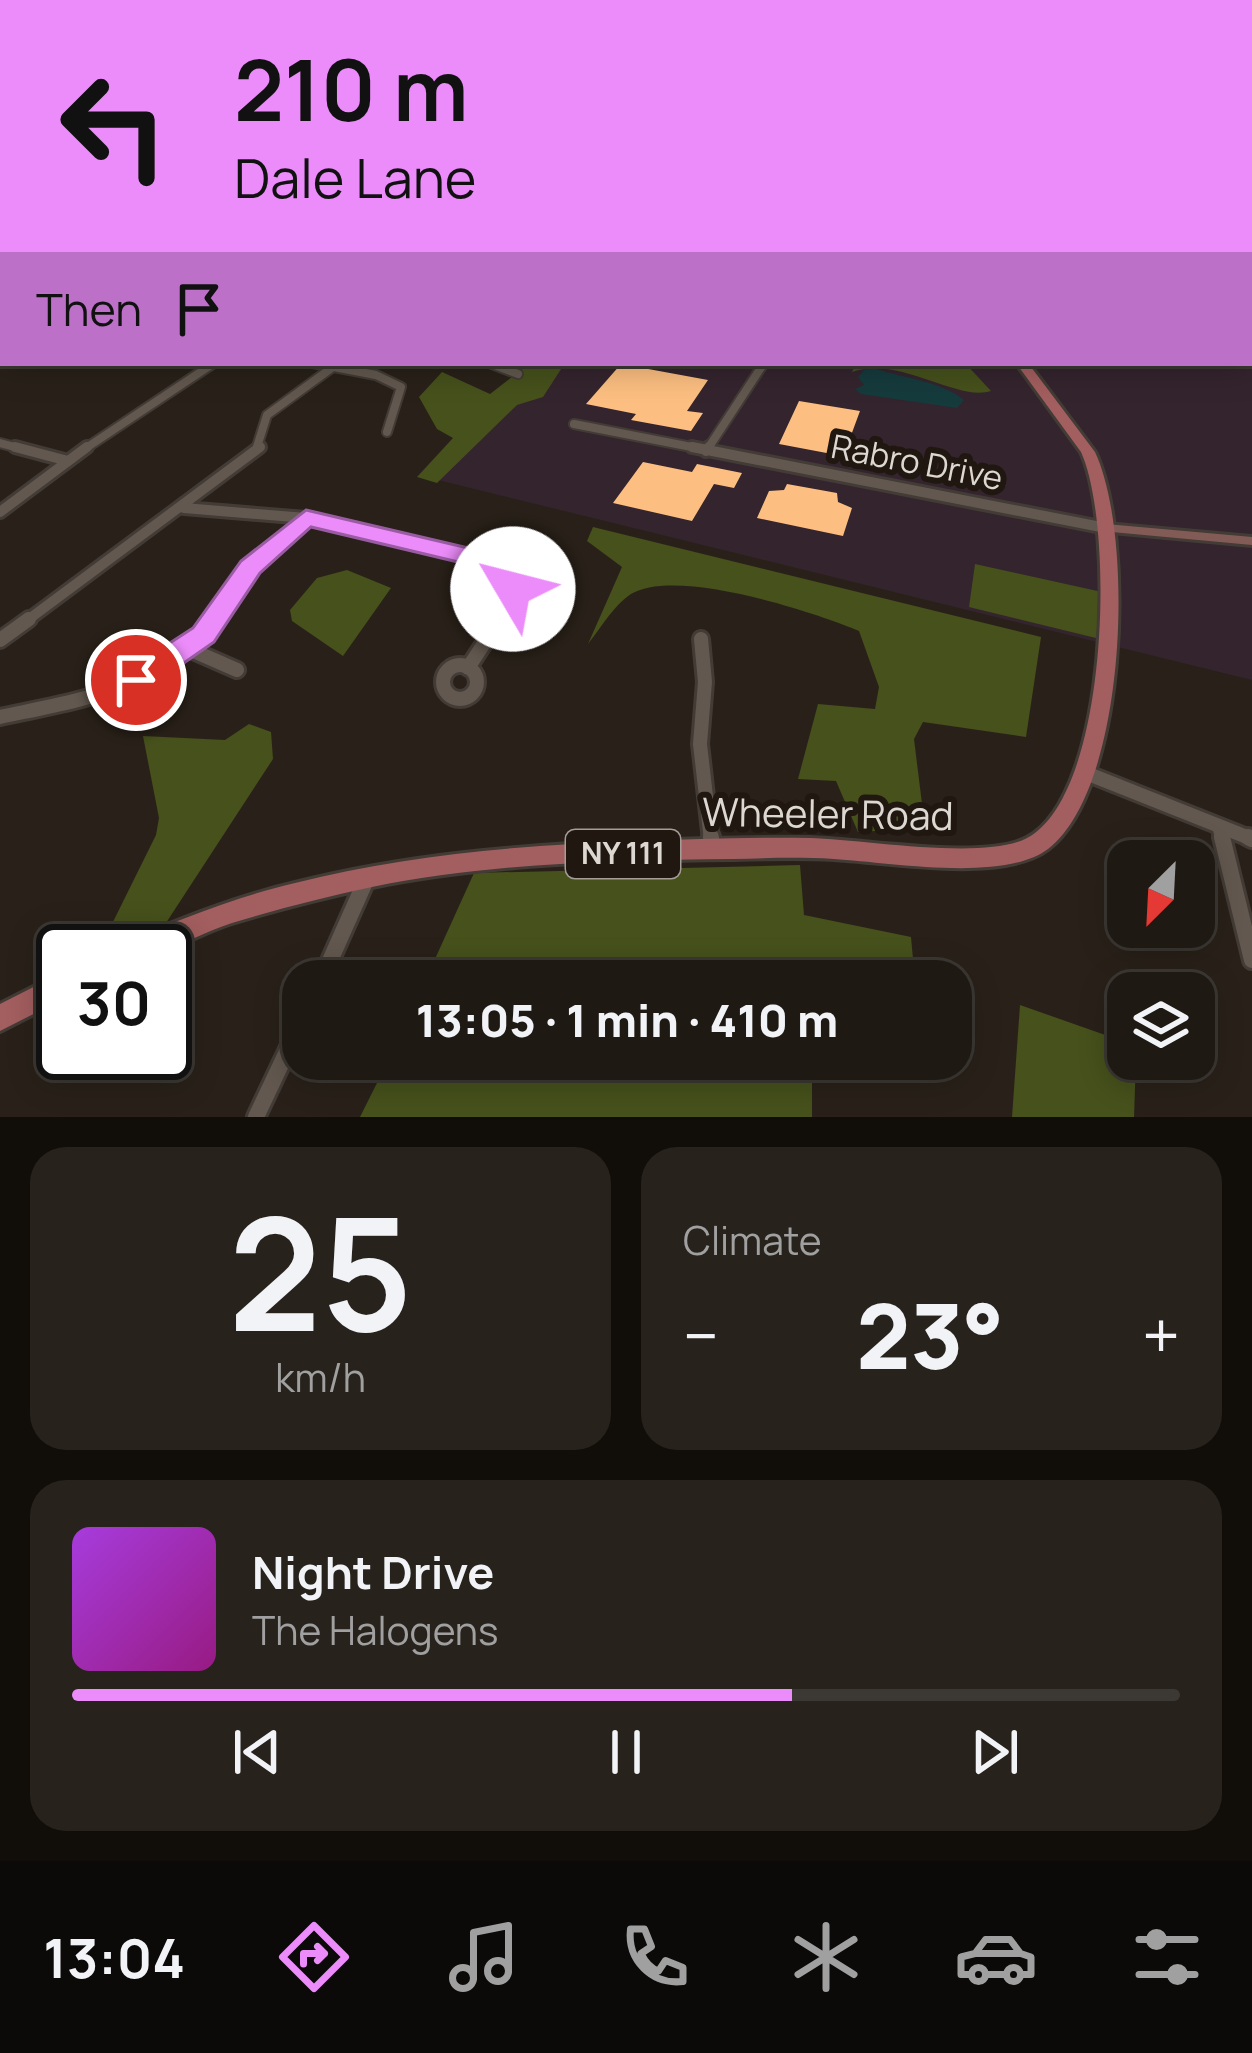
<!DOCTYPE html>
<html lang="en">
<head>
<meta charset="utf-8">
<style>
	body { margin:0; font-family:Manrope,sans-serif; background:#27221c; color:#f1f3f6; height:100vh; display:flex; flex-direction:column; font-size:45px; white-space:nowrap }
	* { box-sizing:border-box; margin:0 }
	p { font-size:39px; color:#a1a0a0 }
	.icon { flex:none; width:66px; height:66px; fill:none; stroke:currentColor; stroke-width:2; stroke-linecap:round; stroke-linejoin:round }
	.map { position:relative; height:1117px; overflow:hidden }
	.side { display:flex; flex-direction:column; gap:30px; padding:30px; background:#110e0a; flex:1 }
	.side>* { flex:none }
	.guide { position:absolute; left:0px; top:0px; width:1254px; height:366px; box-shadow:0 6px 30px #0003,0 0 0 3px #3c3833; background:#ec8cfa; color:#111; overflow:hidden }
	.needle { width:78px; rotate:204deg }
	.controls { position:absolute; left:1107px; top:840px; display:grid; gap:24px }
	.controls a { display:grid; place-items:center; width:108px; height:108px; border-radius:24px; background:#1f1913; box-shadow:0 6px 30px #0003,0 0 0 3px #3c3833; font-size:60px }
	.speed { position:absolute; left:36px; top:924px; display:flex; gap:24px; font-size:60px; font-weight:700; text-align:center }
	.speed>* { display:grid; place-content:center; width:156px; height:156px; border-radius:50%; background:#1f1913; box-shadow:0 6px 30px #0003,0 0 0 3px #3c3833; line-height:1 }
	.speed .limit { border:6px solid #111; border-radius:18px; background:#fff; color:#111 }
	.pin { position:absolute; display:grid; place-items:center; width:102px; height:102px; color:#fff; margin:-51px; border:6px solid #fff; border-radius:50%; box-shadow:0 3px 12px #0007 }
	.me { position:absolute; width:132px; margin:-66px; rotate:307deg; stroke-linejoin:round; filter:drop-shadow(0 0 9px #0008) }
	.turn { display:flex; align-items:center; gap:42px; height:252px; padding:0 36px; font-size:54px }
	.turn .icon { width:156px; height:156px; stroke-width:2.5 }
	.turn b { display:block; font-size:84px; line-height:102px }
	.then { display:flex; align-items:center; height:114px; padding:0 36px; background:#0003; gap:24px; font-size:45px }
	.big { font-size:90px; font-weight:800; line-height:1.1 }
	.side .widget { flex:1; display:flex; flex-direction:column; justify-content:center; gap:18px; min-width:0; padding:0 42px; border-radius:36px; background:#27221c }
	.side .dial { align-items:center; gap:0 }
	.dial b { font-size:156px; line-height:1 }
	.song { display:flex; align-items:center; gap:36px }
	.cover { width:144px; height:144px; border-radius:18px; background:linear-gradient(135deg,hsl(280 70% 55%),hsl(310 70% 35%)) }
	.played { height:12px; border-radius:6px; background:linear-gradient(90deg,#ec8cfa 65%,#3c3833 65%) }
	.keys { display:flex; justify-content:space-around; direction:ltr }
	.heat { display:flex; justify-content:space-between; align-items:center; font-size:66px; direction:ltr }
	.side .tiles { flex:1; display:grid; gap:30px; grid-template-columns:1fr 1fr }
	.widget:last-child { grid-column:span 2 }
	.trip { position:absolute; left:282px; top:960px; width:690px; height:120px; border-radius:36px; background:#1f1913; box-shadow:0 6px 30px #0003,0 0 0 3px #3c3833; font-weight:800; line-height:120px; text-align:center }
	.menu { display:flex; height:192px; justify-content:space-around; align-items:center; background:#0c0a08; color:#a1a0a0 }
	.menu .icon { width:84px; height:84px }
	.menu .on { color:#ec8cfa }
	.menu b { font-size:54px; color:#f1f3f6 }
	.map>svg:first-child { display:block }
	.industrial { fill:#34242e }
	.green { fill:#46511c }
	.water { fill:#163b3d }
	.building { fill:#fcbf81 }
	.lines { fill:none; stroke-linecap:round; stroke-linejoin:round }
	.minor-far3-casing { stroke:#433b35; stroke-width:12 }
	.minor-far2-casing { stroke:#433b35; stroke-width:16 }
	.minor-far1-casing { stroke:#433b35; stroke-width:20 }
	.minor-casing { stroke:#433b35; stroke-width:22 }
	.secondary-casing { stroke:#433b35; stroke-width:6 }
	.primary-casing { stroke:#433b35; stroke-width:6 }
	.motorway-casing { stroke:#433b35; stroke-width:6 }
	.minor-far3 { stroke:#62584f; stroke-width:8 }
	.minor-far2 { stroke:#62584f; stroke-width:10 }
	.minor-far1 { stroke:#62584f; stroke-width:14 }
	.minor { stroke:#62584f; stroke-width:16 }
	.secondary { fill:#825b57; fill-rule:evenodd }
	.primary { fill:#a35e5f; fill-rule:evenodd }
	.motorway { fill:#ce626a; fill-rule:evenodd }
	.route { fill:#ec8cfa; stroke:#995ba2; stroke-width:3 }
	.labels { text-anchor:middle; stroke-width:12; stroke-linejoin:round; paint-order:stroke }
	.shield { fill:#1f1710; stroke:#a49d98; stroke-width:3 }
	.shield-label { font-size:30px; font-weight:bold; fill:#ddd7d2 }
	.street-label { font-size:33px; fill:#ddd7d2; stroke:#1f1710 }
	.near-street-label { font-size:39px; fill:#ddd7d2; stroke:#1f1710 }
</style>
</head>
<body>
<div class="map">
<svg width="1252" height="1117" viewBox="0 0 1252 1117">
	<rect width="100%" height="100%" fill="#292119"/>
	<path class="industrial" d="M1252 351V680L434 479 551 363H1251Z"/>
	<path class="green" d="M530 363H565L543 397 517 405 437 483 417 477 453 438 437 429 419 397 442 372 490 394Z
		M856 363H965L991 391C957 402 899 355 852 372Z
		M593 527 1041 637 1026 737 923 722 914 739 925 828 858 832 836 781 798 779 818 704 875 709 879 687 859 631C811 611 676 567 631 594 614 605 600 629 588 644L622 567 587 541Z
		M975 564 1102 592 1100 639 969 607Z
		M347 570 391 588 343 656 292 621 290 610 317 578Z
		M249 724 271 732 273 759 164 926 107 934 156 835 159 818 143 736 225 740Z
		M800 865 804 915 911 937 915 981H425L474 873Z
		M1020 1005 1128 1043V1059H1136L1134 1117H1012Z
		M389 1059H812V1117H360Z"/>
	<path class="water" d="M868 366C899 378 940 380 964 400L957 408 861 394 855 389 864 385 858 377Z"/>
	<path class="building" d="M621 364 708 380 687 411 703 413 691 431 631 420 636 414 586 404Z
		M799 401 860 411 846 449 855 450 853 458 779 444Z
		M643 462 692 472 697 464 742 473 734 488 714 484 692 521 613 503Z
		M787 484 837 493 838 502 852 508 843 536 757 518 769 491 784 490Z"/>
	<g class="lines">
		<g class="minor-far3-casing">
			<path id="minor-far3" d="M313 363 376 375 401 387 387 432
				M489 363 518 374
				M574 424 707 450
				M0 443 26 450
				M83 450 214 363
				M256 450 267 415 333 367
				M707 450 764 363"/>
		</g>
		<g class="minor-far2-casing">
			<path id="minor-far2" d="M15 447 68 461
				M692 447 1106 528
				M706 451 709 447
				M184 508 306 518 488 561 513 576 511 601 498 622
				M0 512 87 447
				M25 622 260 447
				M212 622 240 578 306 518"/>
		</g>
		<g class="minor-far1-casing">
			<path id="minor-far1" d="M701 639 705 682 700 744 711 840
				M0 640 29 619
				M189 649 237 670
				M443 682a17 17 0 1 1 34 0a17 17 0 1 1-34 0Z
				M468 668 500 619
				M0 717C74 701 169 688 214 619
				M1086 773 1252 839
				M1219 826 1223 840"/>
		</g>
		<g class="minor-casing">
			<path id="minor" d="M711 837 712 850
				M1222 837 1252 960
				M1248 837 1252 839
				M321 981 366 880
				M256 1117 303 1018"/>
		</g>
		<g class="secondary-casing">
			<path id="secondary" d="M1251 310H1252V316H1251Z
				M1251 345H1252V351H1251Z
				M1106 524 1252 537V545L1101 531 1099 528Z"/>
		</g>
		<g class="primary-casing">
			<path id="primary" d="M1016 363H1028L1095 452C1135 537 1127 788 1048 849 1003 883 888 862 834 859 800 857 767 858 734 859 614 860 490 863 372 887 325 897 278 909 232 923 209 930 187 943 164 950 151 953 134 951 119 951L123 943C179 920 235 897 295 883 406 855 522 845 637 841 694 839 752 837 810 838 861 839 985 861 1027 838 1109 795 1115 527 1081 452Z
				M63 972V999L0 1031V1004Z"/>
		</g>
		<g class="motorway-casing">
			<path id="motorway" d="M1251 332H1252V340H1251Z"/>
		</g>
		<use href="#minor-far3" class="minor-far3"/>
		<use href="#minor-far2" class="minor-far2"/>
		<use href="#minor-far1" class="minor-far1"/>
		<use href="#minor" class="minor"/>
		<use href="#secondary" class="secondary"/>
		<use href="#primary" class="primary"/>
		<use href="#motorway" class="motorway"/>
	</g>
	<linearGradient id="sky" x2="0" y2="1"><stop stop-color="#17120e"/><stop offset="0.57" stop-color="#434349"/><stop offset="1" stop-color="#434349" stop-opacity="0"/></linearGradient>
	<rect width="1252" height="364" fill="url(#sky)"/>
	<path class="route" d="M306 510 498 555 523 570 528 589 523 596H503L499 580 479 567 311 527 260 573 214 642 148 688H125L121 680 125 672 193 628 241 561Z"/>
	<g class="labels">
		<rect class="shield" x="566" y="830" width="114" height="48" rx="9"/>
		<g class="shield-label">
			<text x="623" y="864">NY 111</text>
		</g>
		<g class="street-label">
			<text transform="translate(917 462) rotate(11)" y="12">Rabro Drive</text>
		</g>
		<g class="near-street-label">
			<text transform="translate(828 814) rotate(1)" y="14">Wheeler Road</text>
		</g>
	</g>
</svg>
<div class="controls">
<a><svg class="needle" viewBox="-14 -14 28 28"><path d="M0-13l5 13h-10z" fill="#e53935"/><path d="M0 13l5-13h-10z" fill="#a1a0a0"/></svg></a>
<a><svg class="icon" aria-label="layers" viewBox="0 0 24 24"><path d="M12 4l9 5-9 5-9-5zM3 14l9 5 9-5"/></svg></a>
</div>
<div class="speed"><div class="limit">30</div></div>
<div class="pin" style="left:136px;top:680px;background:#d93025"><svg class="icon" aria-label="arrive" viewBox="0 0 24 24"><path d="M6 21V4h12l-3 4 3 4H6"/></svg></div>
<svg class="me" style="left:513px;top:589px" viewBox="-20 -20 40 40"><circle r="19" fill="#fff"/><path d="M0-13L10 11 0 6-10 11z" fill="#ec8cfa"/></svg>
<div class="trip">13:05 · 1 min · 410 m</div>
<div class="guide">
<div class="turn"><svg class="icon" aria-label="left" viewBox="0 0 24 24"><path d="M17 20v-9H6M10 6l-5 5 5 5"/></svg><div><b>210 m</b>Dale Lane</div></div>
<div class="then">Then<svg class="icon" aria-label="arrive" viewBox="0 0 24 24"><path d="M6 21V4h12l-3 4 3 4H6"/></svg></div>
</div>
</div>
<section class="side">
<div class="tiles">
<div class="widget dial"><b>25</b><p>km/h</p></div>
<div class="widget"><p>Climate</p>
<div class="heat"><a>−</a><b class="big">23°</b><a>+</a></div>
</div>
<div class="widget">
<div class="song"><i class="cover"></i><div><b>Night Drive</b><p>The Halogens</p></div></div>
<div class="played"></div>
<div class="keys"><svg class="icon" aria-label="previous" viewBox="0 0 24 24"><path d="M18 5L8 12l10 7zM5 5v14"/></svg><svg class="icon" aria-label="pause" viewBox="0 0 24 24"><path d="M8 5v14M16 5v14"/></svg><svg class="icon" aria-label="next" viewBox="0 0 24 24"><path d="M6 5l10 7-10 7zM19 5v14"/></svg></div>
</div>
</div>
</section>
<nav class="menu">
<b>13:04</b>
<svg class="icon on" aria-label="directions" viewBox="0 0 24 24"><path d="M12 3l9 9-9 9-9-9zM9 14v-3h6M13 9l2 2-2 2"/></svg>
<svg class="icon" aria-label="music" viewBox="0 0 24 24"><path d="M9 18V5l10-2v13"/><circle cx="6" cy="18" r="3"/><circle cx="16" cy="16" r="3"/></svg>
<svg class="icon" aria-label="phone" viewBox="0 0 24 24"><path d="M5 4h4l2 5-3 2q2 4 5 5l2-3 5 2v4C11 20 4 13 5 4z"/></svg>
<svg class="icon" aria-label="climate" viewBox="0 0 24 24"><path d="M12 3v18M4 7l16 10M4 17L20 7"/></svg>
<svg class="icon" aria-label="car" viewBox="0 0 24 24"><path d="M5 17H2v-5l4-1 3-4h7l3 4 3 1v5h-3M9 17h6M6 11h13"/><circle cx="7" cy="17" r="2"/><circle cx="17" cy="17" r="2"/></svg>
<svg class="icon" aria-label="filters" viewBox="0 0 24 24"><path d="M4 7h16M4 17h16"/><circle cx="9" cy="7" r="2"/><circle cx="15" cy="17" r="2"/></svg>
</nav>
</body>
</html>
